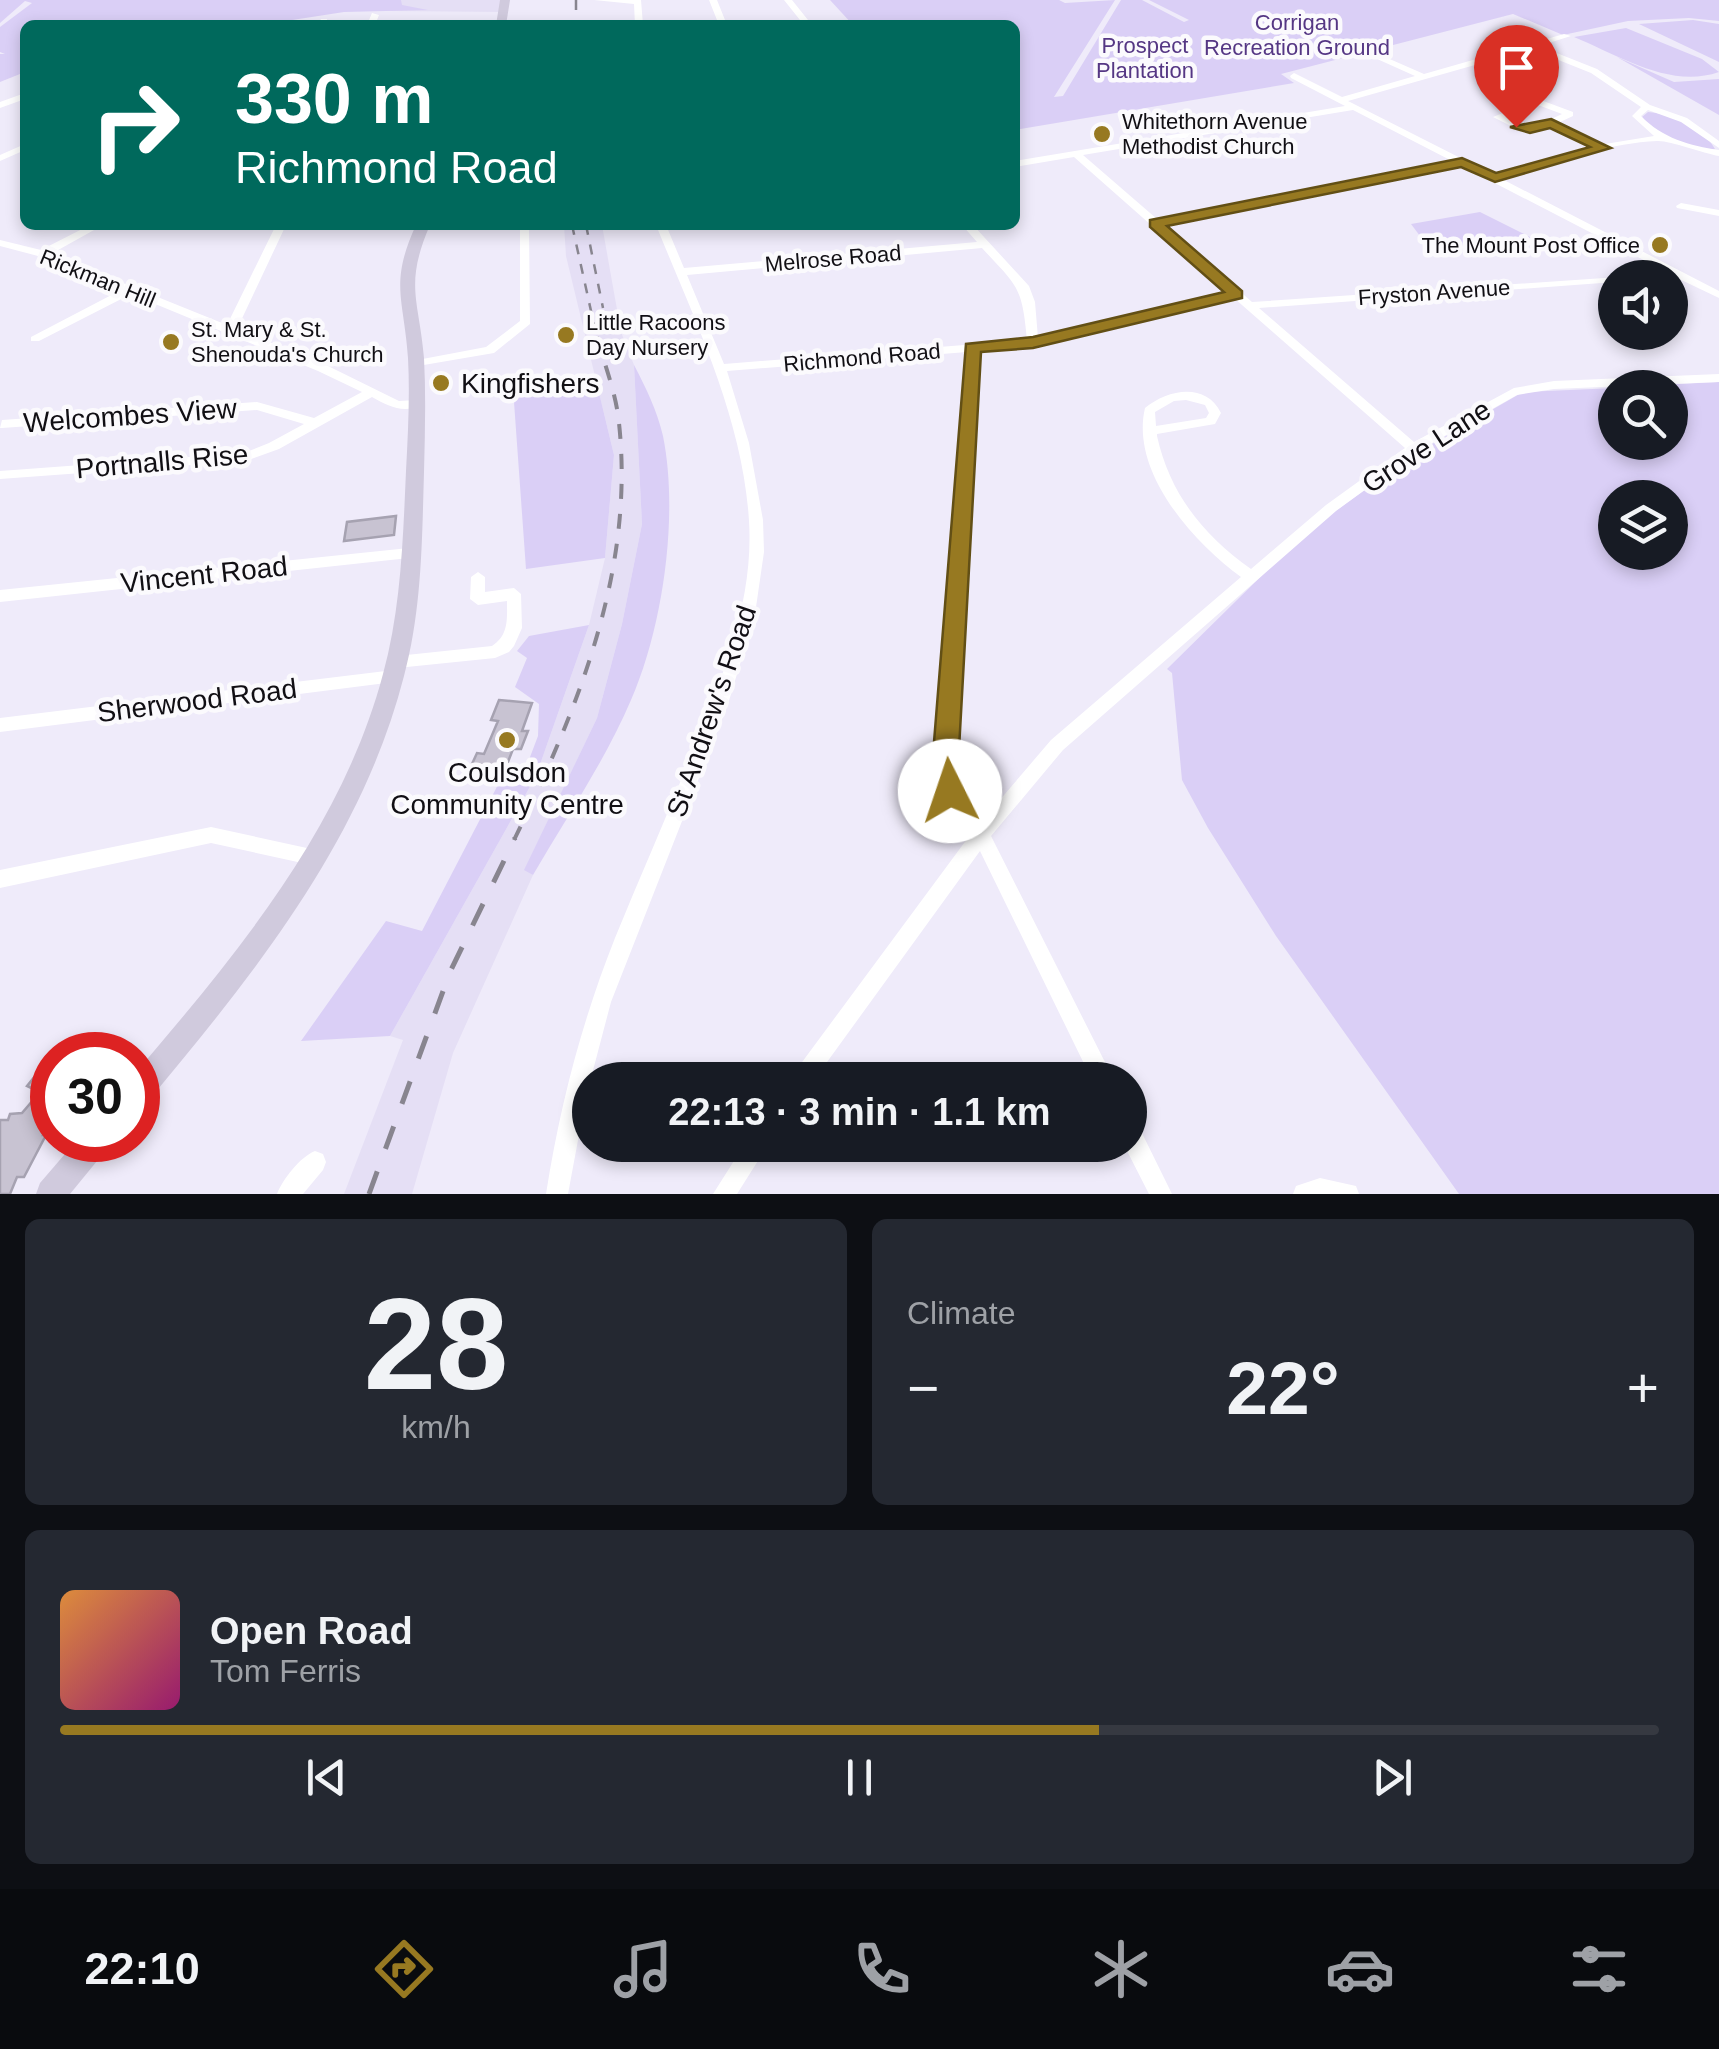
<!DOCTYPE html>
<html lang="en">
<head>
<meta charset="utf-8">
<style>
	body { margin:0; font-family:Helvetica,sans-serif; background:#242831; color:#f1f3f6; height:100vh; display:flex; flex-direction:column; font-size:38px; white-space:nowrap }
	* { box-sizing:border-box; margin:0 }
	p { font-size:32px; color:#9ea1a6 }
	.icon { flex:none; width:55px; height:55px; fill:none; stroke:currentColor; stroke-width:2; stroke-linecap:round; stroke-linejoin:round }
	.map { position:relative; height:1194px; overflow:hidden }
	.drawer { display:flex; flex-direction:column; gap:25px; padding:25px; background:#0d0f14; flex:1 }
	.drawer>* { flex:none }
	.hud { position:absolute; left:20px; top:20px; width:1000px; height:210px; border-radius:15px; box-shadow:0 5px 15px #0003; background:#00695c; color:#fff; overflow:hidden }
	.tools { position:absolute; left:1598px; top:260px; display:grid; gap:20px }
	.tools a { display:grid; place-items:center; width:90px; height:90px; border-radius:50%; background:#171b24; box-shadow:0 5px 15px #0003; font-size:50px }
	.speed { position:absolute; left:30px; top:1032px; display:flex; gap:20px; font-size:50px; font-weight:700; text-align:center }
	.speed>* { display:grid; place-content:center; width:130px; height:130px; border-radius:50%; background:#171b24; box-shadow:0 5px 15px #0003; line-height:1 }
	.speed .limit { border:15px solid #d22; background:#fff; color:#111 }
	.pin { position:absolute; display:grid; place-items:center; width:85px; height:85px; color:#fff; margin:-102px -42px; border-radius:50% 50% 50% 0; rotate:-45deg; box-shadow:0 0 10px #0007 }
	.pin .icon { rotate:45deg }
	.me { position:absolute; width:110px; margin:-55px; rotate:356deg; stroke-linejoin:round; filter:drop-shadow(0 0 8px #0008) }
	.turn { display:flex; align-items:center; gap:35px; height:210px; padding:0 50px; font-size:45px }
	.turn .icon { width:130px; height:130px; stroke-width:2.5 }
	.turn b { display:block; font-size:70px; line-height:85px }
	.big { font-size:75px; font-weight:600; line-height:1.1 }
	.drawer .tile { flex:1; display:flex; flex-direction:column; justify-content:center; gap:15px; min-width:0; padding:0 35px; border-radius:15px; background:#242831 }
	.drawer .dial { align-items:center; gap:0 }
	.dial b { font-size:130px; line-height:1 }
	.song { display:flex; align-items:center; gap:30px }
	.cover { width:120px; height:120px; border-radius:15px; background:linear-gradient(135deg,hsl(30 70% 55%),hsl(320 70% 35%)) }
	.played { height:10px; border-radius:5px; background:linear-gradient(90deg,#977921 65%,#363941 65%) }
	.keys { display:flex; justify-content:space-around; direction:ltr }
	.heat { display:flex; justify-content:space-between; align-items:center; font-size:55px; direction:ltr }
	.drawer .tiles { flex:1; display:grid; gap:25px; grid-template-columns:1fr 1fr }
	.tile:last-child { grid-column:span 2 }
	.trip { position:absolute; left:572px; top:1062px; width:575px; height:100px; border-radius:50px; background:#171b24; box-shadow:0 5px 15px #0003; font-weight:600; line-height:100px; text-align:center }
	.tab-bar { display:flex; height:160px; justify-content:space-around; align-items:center; background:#090b0e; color:#9ea1a6 }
	.tab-bar .icon { width:70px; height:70px }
	.tab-bar .active { color:#977921 }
	.tab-bar b { font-size:45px; color:#f1f3f6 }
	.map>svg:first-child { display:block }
	.built { fill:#e5dff5 }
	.green { fill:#dacff6; fill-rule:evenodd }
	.building { fill:#c8c3d2; stroke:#a6a2b1; stroke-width:2.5 }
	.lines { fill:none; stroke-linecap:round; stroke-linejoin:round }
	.minor { fill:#fff; fill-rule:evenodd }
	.secondary { fill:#d0cadd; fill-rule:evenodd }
	.rail-far2 { stroke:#88858f; stroke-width:2.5; stroke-dasharray:10 10; stroke-linecap:butt }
	.rail-far1 { stroke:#88858f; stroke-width:4; stroke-dasharray:15 15; stroke-linecap:butt }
	.rail { stroke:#88858f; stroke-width:5; stroke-dasharray:24 24; stroke-linecap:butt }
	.route { fill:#977921; stroke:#624f15; stroke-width:2.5 }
	.poi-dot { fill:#977921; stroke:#fbfafd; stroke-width:4 }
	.labels { text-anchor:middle; stroke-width:9; stroke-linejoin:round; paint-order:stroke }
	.far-park-label { font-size:22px; fill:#553784; stroke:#fbfafd }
	.far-poi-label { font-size:22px; fill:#110f14; stroke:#fbfafd; text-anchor:start }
	.far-street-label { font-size:22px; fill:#110f14; stroke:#fbfafd }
	.poi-label { font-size:28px; fill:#110f14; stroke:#fbfafd; text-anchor:start }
	.street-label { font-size:28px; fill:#110f14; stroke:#fbfafd }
</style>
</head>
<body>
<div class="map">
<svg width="1719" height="1194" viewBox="0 0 1719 1194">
	<rect width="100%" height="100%" fill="#efebfa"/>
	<path class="built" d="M389 0H505L504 12 389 11Z
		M564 225H602L621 332 634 365 642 524 622 624 597 718 525 869 533 875 453 1053 412 1194H344L403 1040 390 1036 536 776 589 625 605 558 614 455 566 256Z"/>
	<path class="green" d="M0 0H401L402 5 428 10 344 12 260 25H25V72L0 82V54H5L0 52V27L32 3 25 1 0 23Z
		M830 0H1059L1065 3 1115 0 1054 97 1063 96 1121 0H1142L1184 22 1189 20 1149 0H1719V21L1689 18 1628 21 1563 35 1513 14 1281 74 1294 83 1015 130V25H853Z
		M1693 20 1719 24V62L1639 24Z
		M1626 28 1702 59 1719 72C1670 89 1620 56 1574 37Z
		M1617 57 1674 82 1719 79V115Z
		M1648 112C1672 114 1704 128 1715 149 1691 150 1656 136 1642 117Z
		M1480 212 1538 241 1429 248 1411 224Z
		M634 365C646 388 657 410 663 436 679 515 663 627 631 700 605 761 566 818 533 875L524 870 597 718 622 624 642 524Z
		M595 376 614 455 605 558 526 569 513 388Z
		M1719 382V1194H1459L1276 936 1208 828 1182 780 1172 673 1167 669 1307 531 1420 451 1523 392 1615 388V442H1670V388L1619 387ZM1615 498H1670V552H1615Z
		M589 625 536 776 390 1036 301 1041 386 921 422 931 502 777 527 765 538 736 539 704 515 687 527 658 517 651 529 636Z"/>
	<path class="building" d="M396 516 394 535 344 541 347 522Z
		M499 700 532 703 522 731H528L521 749H513L506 767 472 764 477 753 484 754 498 721 491 720Z
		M52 1055V1114L43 1135H46L24 1177H17L10 1194H0V1120H8L10 1114 22 1113 40 1092 27 1086Z"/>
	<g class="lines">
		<path class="minor" d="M594 0H641L643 25H635L634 4Z
			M709 0H717L727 25H719Z
			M784 0H792L812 25H804Z
			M372 13 379 15 375 25H367Z
			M321 19H327L326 25H318Z
			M1564 34 1571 36 1539 46 1597 69 1650 105 1687 118 1719 141V148L1681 122 1648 110 1641 116C1662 138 1690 146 1719 150V156C1702 153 1669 140 1657 141 1605 143 1552 165 1502 179L1719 291V298L1673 276 1626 278 1663 270 1460 165 1163 224 1252 302 1619 277 1615 278V282L1259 308 1414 442 1514 388 1554 381 1719 374V382L1554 389 1517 395 1418 451 1336 511 1063 750 991 836 1114 1080H1092L980 851 814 1080H790L794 1073 970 835 949 807 937 779 967 352 727 371 749 443 763 520 764 552 755 614 728 704 611 1002 586 1097 568 1194H546C560 1105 582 1021 615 938 641 874 669 812 694 748 723 676 754 600 749 521 743 418 694 319 656 225H666L684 268 977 242 962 225H973L1029 286 1035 302 1038 338 1228 293 1074 157 1015 167V161L1345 106 1291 78 1290 76 1294 73 1342 97 1415 76 1366 54 1365 52 1369 50 1424 74ZM1531 49 1591 73 1641 107 1632 116 1654 136 1605 144 1558 123 1573 116V112L1538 99 1493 117 1523 132 1550 126 1596 147 1494 175 1348 101ZM1538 105 1562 114C1539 125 1528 128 1505 117ZM1353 110 1452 161 1157 219 1083 155ZM982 248C1018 287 1022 286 1027 340L724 364 687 275ZM1234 298 1405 448 1326 505 1251 569C1203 535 1170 494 1157 436V434L1215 424 1221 413C1206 382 1168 389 1145 408 1130 472 1193 542 1241 577L1051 740 981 822 962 798 955 779 979 351 1033 347ZM1186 400 1205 405 1209 413 1206 418 1156 426 1155 412 1174 401Z
			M25 93V99L0 108V102Z
			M25 144V150L0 161V155Z
			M1681 203 1719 210V216L1677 208 1676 206Z
			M90 225H103L51 254 227 325 276 225H286L237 329 326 365 399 401 416 400 422 404C405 415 388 406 372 397L279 449 246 461 0 479V471L244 453 269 443 304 424 257 410 2 428H0L2 420 257 402 314 418 362 392 318 371 131 294 39 341H31V337L121 290 38 256 0 246V240L41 250Z
			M520 226 529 228 530 324 494 353 412 367V361L486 347 520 321Z
			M409 548 416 553 409 558 0 602V590Z
			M478 572 485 577V592L514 588 521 594 522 628 514 646 509 652 495 658 397 668 391 666 389 662 391 658 397 656 492 646C509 635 507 619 507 601L478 605 470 599 471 577Z
			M394 670 400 672 402 676 400 680 394 682 0 732V718Z
			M211 827 316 850 322 852 325 858 322 864 316 866 211 843 0 888V870Z
			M1130 1122 1138 1125 1172 1194H1149L1124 1145H1130Z
			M744 1145H768L737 1194H713Z
			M315 1151 323 1154 326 1162 323 1170 303 1194H277C283 1179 300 1157 315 1151Z
			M1320 1178 1356 1186 1359 1194H1293L1296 1186Z"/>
		<path class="secondary" d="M500 0H510L506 25H496Z
			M416 225H430C404 285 419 299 424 358 426 396 425 434 424 472 422 539 422 610 404 676 362 840 255 973 148 1101L138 1105V1070C239 951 342 828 383 674 401 609 403 539 406 471 408 434 410 395 408 358 404 298 389 284 416 225Z
			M77 1140H111L106 1150 70 1194H36L40 1183Z"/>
		<path class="rail-far2" d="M576 0V25
			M572 225 595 329
			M586 225 603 308"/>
		<path class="rail-far1" d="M514 840C577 710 635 572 619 423 616 391 602 358 594 327"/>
		<path class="rail" d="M369 1194 450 972 515 838"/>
	</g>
	<path class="route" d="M1551 119 1611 148 1495 182 1461 167 1167 226 1242 291V298L1033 348 981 352 958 767 963 791 959 799 950 802 940 799 932 767 966 344 1033 337 1224 292 1150 227V220L1462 158 1496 173 1590 147 1550 128 1530 133 1510 127Z"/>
	<g class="poi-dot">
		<circle cx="1102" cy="134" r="10"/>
		<circle cx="1660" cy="245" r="10"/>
		<circle cx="566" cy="335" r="10"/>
		<circle cx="171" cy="342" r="10"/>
		<circle cx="441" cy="383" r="10"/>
		<circle cx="507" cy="740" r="10"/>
	</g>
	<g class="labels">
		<g class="far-park-label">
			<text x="1297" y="30">Corrigan<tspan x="1297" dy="25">Recreation Ground</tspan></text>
			<text x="1145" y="53">Prospect<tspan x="1145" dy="25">Plantation</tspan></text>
		</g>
		<g class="far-poi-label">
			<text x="1122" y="129">Whitethorn Avenue<tspan x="1122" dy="25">Methodist Church</tspan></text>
			<text x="1640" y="253" text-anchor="end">The Mount Post Office</text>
			<text x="586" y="330">Little Racoons<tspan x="586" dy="25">Day Nursery</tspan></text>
			<text x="191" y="337">St. Mary &amp; St.<tspan x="191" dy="25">Shenouda's Church</tspan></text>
		</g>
		<g class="far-street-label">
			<text transform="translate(833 258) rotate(-5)" y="8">Melrose Road</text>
			<text transform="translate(98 278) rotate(22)" y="8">Rickman Hill</text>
			<text transform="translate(1434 292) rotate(-4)" y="8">Fryston Avenue</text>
			<text transform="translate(862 357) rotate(-5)" y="8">Richmond Road</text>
		</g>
		<g class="poi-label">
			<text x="461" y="393">Kingfishers</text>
			<text x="507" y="782" text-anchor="middle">Coulsdon<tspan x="507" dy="32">Community Centre</tspan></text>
		</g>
		<g class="street-label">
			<text transform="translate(130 415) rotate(-4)" y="10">Welcombes View</text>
			<text transform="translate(1426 446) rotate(-33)" y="10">Grove Lane</text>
			<text transform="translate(162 461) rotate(-5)" y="10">Portnalls Rise</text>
			<text transform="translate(204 574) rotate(-6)" y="10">Vincent Road</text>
			<text transform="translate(197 700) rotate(-7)" y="10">Sherwood Road</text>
			<text transform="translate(711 711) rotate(-71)" y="10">St Andrew's Road</text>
		</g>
	</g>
</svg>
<div class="tools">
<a><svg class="icon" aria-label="sound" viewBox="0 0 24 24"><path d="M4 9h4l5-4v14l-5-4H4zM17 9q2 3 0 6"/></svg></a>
<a><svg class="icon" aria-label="search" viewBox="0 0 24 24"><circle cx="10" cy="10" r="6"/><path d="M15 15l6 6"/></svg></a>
<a><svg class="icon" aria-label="layers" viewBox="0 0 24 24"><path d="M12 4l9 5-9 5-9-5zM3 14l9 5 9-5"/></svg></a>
</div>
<div class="speed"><div class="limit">30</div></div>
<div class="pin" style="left:1516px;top:127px;background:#d93025"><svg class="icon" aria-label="arrive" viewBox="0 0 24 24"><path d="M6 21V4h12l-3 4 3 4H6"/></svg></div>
<svg class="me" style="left:950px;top:791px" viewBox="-20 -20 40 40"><circle r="19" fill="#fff"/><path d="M0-13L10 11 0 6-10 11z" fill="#977921"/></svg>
<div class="trip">22:13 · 3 min · 1.1 km</div>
<div class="hud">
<div class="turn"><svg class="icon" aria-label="right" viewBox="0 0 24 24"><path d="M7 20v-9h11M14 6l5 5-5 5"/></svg><div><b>330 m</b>Richmond Road</div></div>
</div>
</div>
<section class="drawer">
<div class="tiles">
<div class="tile dial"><b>28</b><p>km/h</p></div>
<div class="tile"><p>Climate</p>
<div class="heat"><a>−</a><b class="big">22°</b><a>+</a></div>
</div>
<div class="tile">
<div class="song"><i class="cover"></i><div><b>Open Road</b><p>Tom Ferris</p></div></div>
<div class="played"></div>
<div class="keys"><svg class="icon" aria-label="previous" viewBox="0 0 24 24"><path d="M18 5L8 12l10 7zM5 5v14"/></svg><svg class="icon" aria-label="pause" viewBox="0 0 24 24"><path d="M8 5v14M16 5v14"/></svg><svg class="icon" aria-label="next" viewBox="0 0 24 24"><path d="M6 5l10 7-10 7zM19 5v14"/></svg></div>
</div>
</div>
</section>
<nav class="tab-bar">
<b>22:10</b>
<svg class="icon active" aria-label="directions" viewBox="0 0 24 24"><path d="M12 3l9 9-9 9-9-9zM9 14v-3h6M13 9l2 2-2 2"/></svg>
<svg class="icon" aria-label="music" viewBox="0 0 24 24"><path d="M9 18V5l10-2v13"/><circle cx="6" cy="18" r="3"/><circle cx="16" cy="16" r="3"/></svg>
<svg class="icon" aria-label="phone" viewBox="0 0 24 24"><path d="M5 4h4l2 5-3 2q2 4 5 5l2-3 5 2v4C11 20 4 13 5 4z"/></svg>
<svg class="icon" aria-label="climate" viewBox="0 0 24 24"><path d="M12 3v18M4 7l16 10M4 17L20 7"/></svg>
<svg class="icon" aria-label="car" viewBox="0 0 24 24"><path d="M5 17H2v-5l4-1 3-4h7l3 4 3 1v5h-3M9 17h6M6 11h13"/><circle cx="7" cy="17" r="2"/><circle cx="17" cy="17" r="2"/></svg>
<svg class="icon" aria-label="filters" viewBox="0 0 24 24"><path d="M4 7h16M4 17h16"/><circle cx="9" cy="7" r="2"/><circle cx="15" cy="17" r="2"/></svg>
</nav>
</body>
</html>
